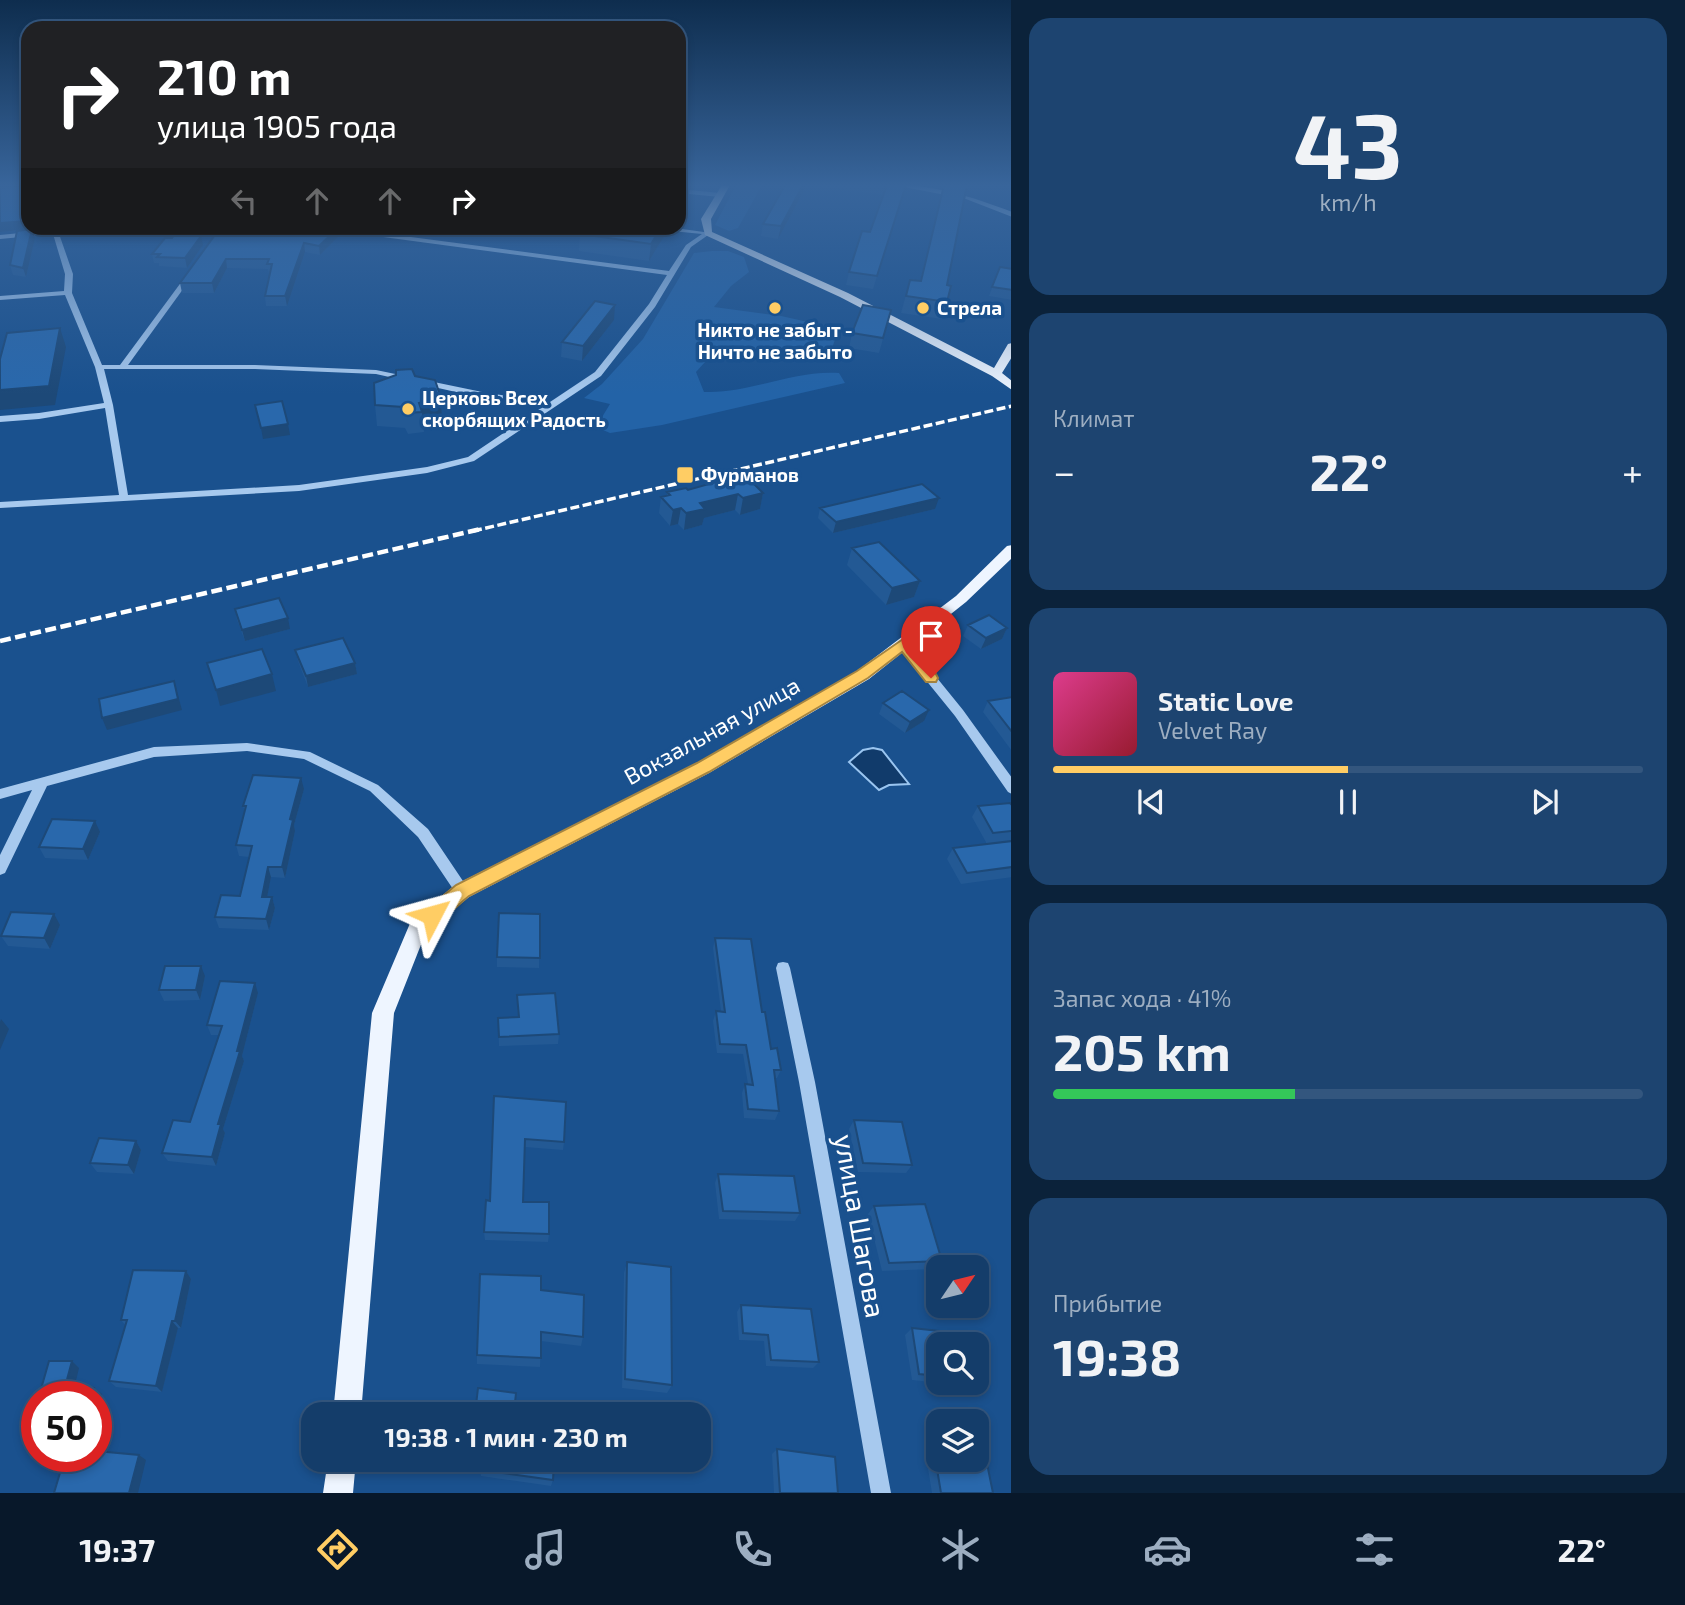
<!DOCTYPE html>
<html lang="ru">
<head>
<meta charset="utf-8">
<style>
	body { margin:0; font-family:"Exo 2",sans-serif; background:#1d4470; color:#f1f3f6; height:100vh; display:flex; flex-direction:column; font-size:26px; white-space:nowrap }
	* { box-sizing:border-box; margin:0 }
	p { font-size:23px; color:#9daec1 }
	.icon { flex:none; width:38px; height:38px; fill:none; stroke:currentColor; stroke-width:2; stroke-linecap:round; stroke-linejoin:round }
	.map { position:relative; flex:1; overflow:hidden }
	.panel { display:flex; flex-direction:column; gap:18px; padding:18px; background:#0b223a; width:674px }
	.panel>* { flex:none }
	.banner { position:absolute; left:21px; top:21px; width:665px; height:214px; border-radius:21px; box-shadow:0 4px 10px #0003,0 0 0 2px #33567e; background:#202124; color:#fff; overflow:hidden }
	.needle { width:46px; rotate:55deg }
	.tools { position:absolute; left:926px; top:1255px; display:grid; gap:14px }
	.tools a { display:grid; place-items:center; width:63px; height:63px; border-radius:14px; background:#143d6a; box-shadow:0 4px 10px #0003,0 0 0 2px #33567e; font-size:35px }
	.speed { position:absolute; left:21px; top:1381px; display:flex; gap:14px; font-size:35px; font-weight:700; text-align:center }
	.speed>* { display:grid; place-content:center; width:91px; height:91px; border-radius:50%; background:#143d6a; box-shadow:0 4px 10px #0003,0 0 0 2px #33567e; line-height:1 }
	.speed .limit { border:10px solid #d22; background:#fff; color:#111 }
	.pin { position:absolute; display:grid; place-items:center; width:60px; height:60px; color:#fff; margin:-72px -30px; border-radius:50% 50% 50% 0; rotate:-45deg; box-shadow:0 0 7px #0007 }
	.pin .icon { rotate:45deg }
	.me { position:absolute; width:77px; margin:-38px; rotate:51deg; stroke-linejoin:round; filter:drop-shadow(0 0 5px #0008) }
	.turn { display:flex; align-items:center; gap:24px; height:147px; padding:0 21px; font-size:32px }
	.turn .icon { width:91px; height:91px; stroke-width:2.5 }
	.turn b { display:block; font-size:49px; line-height:60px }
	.lanes { display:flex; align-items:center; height:66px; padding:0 21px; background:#0003; justify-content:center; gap:35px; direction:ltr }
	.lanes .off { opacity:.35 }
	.big { font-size:52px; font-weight:700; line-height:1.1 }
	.panel .card { flex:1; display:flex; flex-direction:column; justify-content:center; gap:10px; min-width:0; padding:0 24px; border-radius:21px; background:#1d4470 }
	.panel .dial { align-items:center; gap:0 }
	.dial b { font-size:91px; line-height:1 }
	.song { display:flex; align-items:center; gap:21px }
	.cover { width:84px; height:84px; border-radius:10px; background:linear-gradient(135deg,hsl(330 70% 55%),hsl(350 70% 35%)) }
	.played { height:7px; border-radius:4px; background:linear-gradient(90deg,#ffcd64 50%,#33567e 50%) }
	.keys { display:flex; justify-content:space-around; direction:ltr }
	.heat { display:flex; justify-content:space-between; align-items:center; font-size:38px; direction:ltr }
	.charge { height:10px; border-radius:5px; background:linear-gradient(90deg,#34c759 41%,#33567e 0) }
	.trip { position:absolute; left:301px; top:1402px; width:410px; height:70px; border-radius:21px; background:#143d6a; box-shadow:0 4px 10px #0003,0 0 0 2px #33567e; font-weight:700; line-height:70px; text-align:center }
	.tab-bar { display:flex; height:112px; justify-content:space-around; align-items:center; background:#08182a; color:#9daec1 }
	.tab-bar .icon { width:49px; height:49px }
	.tab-bar .on { color:#ffcd64 }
	.tab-bar b { font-size:32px; color:#f1f3f6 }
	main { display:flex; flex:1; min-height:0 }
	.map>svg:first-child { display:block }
	.green { fill:#2363a7 }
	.water { fill:#113b6b; stroke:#9ac5f0; stroke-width:2 }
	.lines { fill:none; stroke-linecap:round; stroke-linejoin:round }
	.minor { fill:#a7c9ee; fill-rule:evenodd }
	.major { fill:#eef5ff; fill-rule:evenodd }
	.rail-far1 { stroke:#fff; stroke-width:3.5; stroke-dasharray:9 3.5; stroke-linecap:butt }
	.rail { stroke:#fff; stroke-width:4.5; stroke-dasharray:11 4.5; stroke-linecap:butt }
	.wall { fill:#235994; fill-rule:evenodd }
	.shaded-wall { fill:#1d4978 }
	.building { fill:#2968ac; stroke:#1d4978; stroke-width:2 }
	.route { fill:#ffcd64; stroke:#a68541; stroke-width:2 }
	.poi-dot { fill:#ffcd64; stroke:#1a518e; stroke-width:2.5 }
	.labels { text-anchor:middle; stroke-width:7; stroke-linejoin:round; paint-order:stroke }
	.far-poi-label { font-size:19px; font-weight:bold; fill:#fff; stroke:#1a518e; text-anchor:start }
	.street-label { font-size:23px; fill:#fff; stroke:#1a518e }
	.near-street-label { font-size:28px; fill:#fff; stroke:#1a518e }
</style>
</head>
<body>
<main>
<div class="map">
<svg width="1012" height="1493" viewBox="0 0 1012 1493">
	<rect width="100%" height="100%" fill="#1a518e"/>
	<path class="green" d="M736 185H762L738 228 729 231 715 225Z
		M712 251H728L744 257 749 272 731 286 714 307 781 316 826 326 836 337 832 348 802 355 752 349 714 352 696 372 704 392C750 394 792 370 839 373L845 383 662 425 610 433 596 427 610 404 584 398 602 384 643 339 694 253Z"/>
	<path class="water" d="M873 748 882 750 909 784 889 785 879 790 849 762 863 750Z"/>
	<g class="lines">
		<path class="minor" d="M894 185C936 185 973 197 1012 212V217L966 199Z
			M679 189 720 193 723 195 720 197 679 193Z
			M51 228H57L73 274 72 293 102 365H120L188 273 190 272 194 274 128 365H255L376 370 487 393 550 402 595 372 649 304 667 275 331 230 328 228H342L669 271 686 245 702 234 662 230 659 228H675L711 233 691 247 655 307 601 376 474 461 427 473 299 491 0 508V502L119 495 105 408 39 419 0 422V416L39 413 104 403 95 367 65 295 0 300V296L64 291 65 274 53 234 0 239V235L51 230ZM104 369H255L376 374 487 399 544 406 468 457 427 467 299 485 128 495 113 405Z
			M903 640 907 641 963 710 1012 778V794L1008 792 955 716 899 647 897 644Z
			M247 743 310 752 378 785 428 829 467 887 469 891 467 895 462 897 457 895 418 837 370 791 304 759 247 751 154 757 47 786 5 873 0 875V855L32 790 0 799V789L154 747Z
			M783 962 788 963 790 968 815 1082 891 1493H871L799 1082 776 968 778 963Z"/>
		<path class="major" d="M722 185H730L711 219 712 232 848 293 994 368 1008 344 1012 343V357L1002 373 1012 381V390L992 376 840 297 705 235 701 219Z
			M1012 545V558L966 602 869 679 709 773 469 897 426 932 394 1013 361 1414H333L372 1013 411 921 455 885 697 763 857 671 956 596 1007 546Z
			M328 1460H356L353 1493H323Z"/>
		<path class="rail-far1" d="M473 531 1012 406"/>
		<path class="rail" d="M0 641 481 529"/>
	</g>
	<path class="wall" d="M0 185 15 186 5 187 28 194V228H37V229H32L35 238 26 277 13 275 10 265 17 231 0 232Z
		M782 185H807L778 239 761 236 763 224 779 196Z
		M811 185H906L873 289 846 285 849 272 870 232 884 195Z
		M944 185 947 302 942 319 901 313 910 280 920 281Z
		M387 228H424L419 232 399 229 392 232 391 228Z
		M449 228H478L470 236 449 234Z
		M585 228H667L666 233 649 261 579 251 580 234Z
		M341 234 320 255 305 252 287 306H266L265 296 270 274H269L268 269 227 268 214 293H182L180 283 215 235Z
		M203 245 187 268 159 266V263H154L152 254Z
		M1000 267 1012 269V300L989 296Z
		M891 310 879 353 849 348 852 333Z
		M614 320 582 361 561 357 562 342Z
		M415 376 441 398 442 419 423 423 424 432 408 434 405 428 377 426 375 405Z
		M688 490 763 493 760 509 740 515 735 510 704 518 702 525 684 530 678 524 670 526 659 513 661 497 667 496V492Z
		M820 508 935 509 833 533 818 518Z
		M852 548 920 581 914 597 886 605 847 565Z
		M235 609 290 629 245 641 237 620Z
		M968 625 1007 628 1002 639 981 649 963 636Z
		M295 650 355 663 357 674 308 687 298 661Z
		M1012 697V751L983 712 988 701Z
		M883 703 924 721 905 733 879 714Z
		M304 789 294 825 295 831 285 878 271 877 267 897H272L275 908 269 930 219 928 215 917 240 896 249 857 239 856 236 845 245 812 243 806Z
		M1012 805V877L961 884 947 859 953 848 987 844 972 817 978 806Z
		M100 832 88 860 45 858 39 847Z
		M540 914 539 968 497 967V957Z
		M60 925 50 949 8 946 1 936Z
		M715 938 762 1012 771 1049 781 1070 777 1078H775L779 1111 775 1120 744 1118 742 1093 745 1084H748L743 1054 717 1053 713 1021 716 1011H721L713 948Z
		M205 976 200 1000 164 1001 159 990Z
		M258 993 242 1056 244 1061 223 1129 225 1133 216 1166 168 1161 162 1153 190 1122 219 1035H211L207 1025Z
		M517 995 559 1034 558 1044 499 1046 498 1018 518 1017Z
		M494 1096 564 1142 563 1150 525 1147 523 1202 549 1234 548 1242 485 1240 484 1232 490 1201Z
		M854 1120 912 1165 906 1173 858 1172 849 1129Z
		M136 1141 141 1150 134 1174 97 1172 90 1163Z
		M718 1174 800 1213 795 1221 719 1219 715 1183Z
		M874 1206 942 1261 934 1269 882 1271 868 1214Z
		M627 1262 672 1385 667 1393 622 1388 624 1273Z
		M186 1271 191 1279 181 1328H178L162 1392 116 1387 109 1381 125 1325 121 1320Z
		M541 1290 583 1337 581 1346 541 1341 540 1367 477 1364V1355Z
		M741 1305 819 1362 813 1368 766 1366 764 1341 739 1340 737 1312Z
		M912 1328 976 1335 984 1381 976 1387 912 1380 905 1335ZM938 1344H976V1382H938Z
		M932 1439 993 1493H932L924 1444Z
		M777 1449 838 1493H774L772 1454Z
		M480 1470 553 1480 551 1486 481 1476Z"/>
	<path class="shaded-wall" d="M0 185H15V186L0 188Z
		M803 185H807L778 239 781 226Z
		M690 186 688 202 679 217V203Z
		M28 221V228H37V229H32L35 238 26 277 23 268 32 229 0 232V223Z
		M338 228H341V234L320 255 319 246Z
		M391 228H398L399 229 392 232Z
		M470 228H478L470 236Z
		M661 228H667L666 233 649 261 651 244Z
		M201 236 203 245 187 268 185 258Z
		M304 243 305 252 287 306 285 296Z
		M226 259 227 268 214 293 212 283Z
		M615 305 614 320 582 361 583 346Z
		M60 328 66 347 55 405 0 410V390Z
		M441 398 442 419 423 423 422 412 419 403Z
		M288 424 290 435 263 439 261 428Z
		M763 493 760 509 740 515 743 498Z
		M738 494 735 510 704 518 702 525 684 530 686 513 700 503Z
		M939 498 935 509 833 533 836 522Z
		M681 508 678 524 670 526 673 510Z
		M920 581 914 597 886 605 892 588Z
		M288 618 290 629 245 641 242 630Z
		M1007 628 1002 639 981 649 986 638Z
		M355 663 357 674 308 687 306 676Z
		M272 674 276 691 220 706 216 690Z
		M174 681 182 710 107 730 102 718Z
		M929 710 924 721 905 733 910 722Z
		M301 778 304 789 294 825 295 831 285 878 282 867 290 819Z
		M95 821 100 832 88 860 83 849Z
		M268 867 271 877 265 908 262 897Z
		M272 897 275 908 269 930 266 919Z
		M54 914 60 925 50 949 44 938Z
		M201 966 205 976 200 1000 196 990Z
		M255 983 258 993 242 1056 244 1061 223 1129 225 1133 216 1166 212 1157 218 1124Z
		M1 1019 9 1029 0 1050V1022Z
		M136 1141 141 1150 134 1174 128 1165Z
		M186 1271 191 1279 181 1328 175 1321Z
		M172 1321 178 1328 162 1392 156 1386Z
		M72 1361 79 1368 73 1393 65 1387Z
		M94 1388 102 1394 96 1415V1396H92Z
		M139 1455 146 1460 138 1493H129Z"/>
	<path class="building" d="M679 185 690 186 679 203Z
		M782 185H803L781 226 763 224 784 187H781Z
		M887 185H906L877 276 849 272 862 231 870 232Z
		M944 185H967L947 285 951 286 947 302 906 296 910 280 921 281Z
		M25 186 28 208V221L0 223V188Z
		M225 228H338L319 246 304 243 285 296H265L272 264H267L269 259H226L212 283H180L215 235Z
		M585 228H661L651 244 580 234Z
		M32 229 23 268 10 265 17 231Z
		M174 235 201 236 185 258 157 257 160 254H152L165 238H172Z
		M1000 267 1012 269V290L992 287Z
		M595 301 615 305 583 346 562 342Z
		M863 305 891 310 883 338 852 333Z
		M60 328 49 386 0 390V359L7 333Z
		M412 369 415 376 435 380 441 398 419 403 422 412 406 413 403 407 375 405 374 383 396 375V370Z
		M282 401 288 424 261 428 255 405Z
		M744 474 763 493 743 498 738 494 700 503 705 509 686 513 681 508 673 510 661 497 670 495 667 492 686 488 688 490Z
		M922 484 939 498 836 522 820 508Z
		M879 542 920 581 892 588 852 548Z
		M279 598 288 618 242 630 235 609Z
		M989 615 1007 628 986 638 968 625Z
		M343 638 355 663 306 676 295 650Z
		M262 649 272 674 216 690 207 663Z
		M174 681 178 699 102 718 99 699Z
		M902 691 929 710 910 722 883 703Z
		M1012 697V732L988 701Z
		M253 775 301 778 290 819 293 820 282 867H268L262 897H272L266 919 215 917 221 895 240 896 252 846 236 845 246 806H243Z
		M1010 803 1012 805V831L993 833 978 806Z
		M52 819 95 821 83 849 39 847Z
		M1012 841V867L967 873 953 848Z
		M11 912 54 914 44 938 1 936Z
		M499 913 540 914V958L497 957Z
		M715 938 751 939 762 1012H765L771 1049 777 1048 781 1070H774L779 1111 748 1109 745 1084 753 1085 746 1045 720 1044 716 1011 725 1012Z
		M165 966H201L196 990H159Z
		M220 981 255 983 237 1051H240L218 1124H221L212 1157 162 1153 173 1120 190 1122 222 1026 207 1025Z
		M555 993 559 1034 499 1037 498 1018 519 1017 517 995Z
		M494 1096 566 1102 564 1142 525 1139 523 1202H549V1234L484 1232 486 1200 490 1201Z
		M854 1120 902 1122 912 1165 863 1163Z
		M99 1138 136 1141 128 1165 90 1163Z
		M718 1174 794 1176 800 1213 723 1211Z
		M925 1204 942 1261 889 1263 874 1206Z
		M627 1262 671 1267 672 1385 625 1379Z
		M133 1270 186 1271 175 1321H172L156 1386 109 1381 127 1320H121Z
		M480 1274 541 1276V1290L584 1295 583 1337 541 1332V1358L477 1355Z
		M741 1305 811 1309 819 1362 771 1360 768 1335 743 1333Z
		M912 1328 976 1335 984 1381 976 1380V1344H938V1376L919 1374Z
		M49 1361H72L65 1387 94 1388 92 1396H39Z
		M478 1388 516 1393 514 1412 531 1414H475Z
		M37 1403V1416H33Z
		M932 1439 938 1440V1460H976V1444H983L993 1493H941Z
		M777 1449 835 1457 838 1493H780Z
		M96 1451 139 1455 129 1493H54L65 1456H96Z
		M481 1460H554L553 1480 480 1470Z"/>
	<linearGradient id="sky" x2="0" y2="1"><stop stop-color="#0e2d4e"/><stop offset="0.47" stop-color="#38659b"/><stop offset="1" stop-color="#38659b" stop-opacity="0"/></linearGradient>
	<rect width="1012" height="394" fill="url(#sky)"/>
	<path class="route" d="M903 639 908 640 936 674 938 678 936 682H926L902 652 868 678 709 772 469 896C457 905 441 926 426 921L423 915 426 910 456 885 697 763 857 671Z"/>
	<g class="poi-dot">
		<circle cx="775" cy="308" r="7"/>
		<circle cx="923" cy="308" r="7"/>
		<circle cx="408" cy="409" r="7"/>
		<rect x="676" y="466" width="18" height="18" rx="3.5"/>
	</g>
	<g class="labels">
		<g class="far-poi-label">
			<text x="937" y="315">Стрела</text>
			<text x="775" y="337" text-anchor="middle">Никто не забыт -<tspan x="775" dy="22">Ничто не забыто</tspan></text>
			<text x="422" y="405">Церковь Всех<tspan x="422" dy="22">скорбящих Радость</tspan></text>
			<text x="701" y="482">Фурманов</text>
		</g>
		<g class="street-label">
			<text transform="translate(712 731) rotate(-29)" y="8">Вокзальная улица</text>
		</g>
		<g class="near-street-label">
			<text transform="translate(860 1226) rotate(80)" y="10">улица Шагова</text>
		</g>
	</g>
</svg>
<div class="tools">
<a><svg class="needle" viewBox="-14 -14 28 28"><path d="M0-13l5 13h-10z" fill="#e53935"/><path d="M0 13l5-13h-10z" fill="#9daec1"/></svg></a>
<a><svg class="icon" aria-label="search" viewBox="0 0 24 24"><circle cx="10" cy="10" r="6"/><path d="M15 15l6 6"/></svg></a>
<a><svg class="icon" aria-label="layers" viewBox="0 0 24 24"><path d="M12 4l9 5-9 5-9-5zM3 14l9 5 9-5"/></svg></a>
</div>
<div class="speed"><div class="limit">50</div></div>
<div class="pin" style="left:931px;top:678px;background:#d93025"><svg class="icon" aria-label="arrive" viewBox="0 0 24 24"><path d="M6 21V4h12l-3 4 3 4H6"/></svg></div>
<svg class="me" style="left:432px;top:915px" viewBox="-20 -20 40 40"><path d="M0-17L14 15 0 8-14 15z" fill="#ffcd64" stroke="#fff" stroke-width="4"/></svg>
<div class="trip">19:38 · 1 мин · 230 m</div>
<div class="banner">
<div class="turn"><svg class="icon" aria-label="right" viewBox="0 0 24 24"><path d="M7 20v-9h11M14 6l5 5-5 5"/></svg><div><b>210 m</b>улица 1905 года</div></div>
<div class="lanes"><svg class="icon off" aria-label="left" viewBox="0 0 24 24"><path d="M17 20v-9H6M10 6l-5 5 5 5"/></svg><svg class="icon off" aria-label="ahead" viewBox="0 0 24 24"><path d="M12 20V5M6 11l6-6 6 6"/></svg><svg class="icon off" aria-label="ahead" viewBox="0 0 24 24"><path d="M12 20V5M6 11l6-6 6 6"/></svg><svg class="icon" aria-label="right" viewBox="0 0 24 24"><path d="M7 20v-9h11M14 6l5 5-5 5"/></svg></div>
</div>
</div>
<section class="panel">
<div class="card dial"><b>43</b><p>km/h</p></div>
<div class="card"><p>Климат</p>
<div class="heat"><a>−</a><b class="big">22°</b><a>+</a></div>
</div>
<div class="card">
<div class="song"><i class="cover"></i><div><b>Static Love</b><p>Velvet Ray</p></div></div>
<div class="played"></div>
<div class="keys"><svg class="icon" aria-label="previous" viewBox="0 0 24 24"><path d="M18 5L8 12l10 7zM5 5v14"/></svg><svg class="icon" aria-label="pause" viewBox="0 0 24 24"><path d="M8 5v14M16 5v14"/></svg><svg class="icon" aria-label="next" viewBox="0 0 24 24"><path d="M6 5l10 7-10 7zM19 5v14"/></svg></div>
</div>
<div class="card"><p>Запас хода · 41%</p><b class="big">205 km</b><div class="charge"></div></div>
<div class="card"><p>Прибытие</p><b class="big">19:38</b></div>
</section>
</main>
<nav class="tab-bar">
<b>19:37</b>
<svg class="icon on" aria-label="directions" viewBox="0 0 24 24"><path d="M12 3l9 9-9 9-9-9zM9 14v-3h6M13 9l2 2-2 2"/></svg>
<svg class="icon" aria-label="music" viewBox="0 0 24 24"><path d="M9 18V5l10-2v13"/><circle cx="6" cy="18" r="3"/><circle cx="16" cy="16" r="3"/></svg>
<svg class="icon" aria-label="phone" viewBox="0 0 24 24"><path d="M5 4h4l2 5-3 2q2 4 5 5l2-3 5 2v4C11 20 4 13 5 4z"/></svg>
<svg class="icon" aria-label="climate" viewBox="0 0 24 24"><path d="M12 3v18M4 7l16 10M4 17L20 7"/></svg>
<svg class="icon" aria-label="car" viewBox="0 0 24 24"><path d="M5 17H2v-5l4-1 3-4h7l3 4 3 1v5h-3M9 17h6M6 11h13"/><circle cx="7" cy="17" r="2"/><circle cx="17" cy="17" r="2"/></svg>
<svg class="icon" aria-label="filters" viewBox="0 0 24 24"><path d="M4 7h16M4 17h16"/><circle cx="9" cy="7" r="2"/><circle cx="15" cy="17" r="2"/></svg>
<b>22°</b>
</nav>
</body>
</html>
